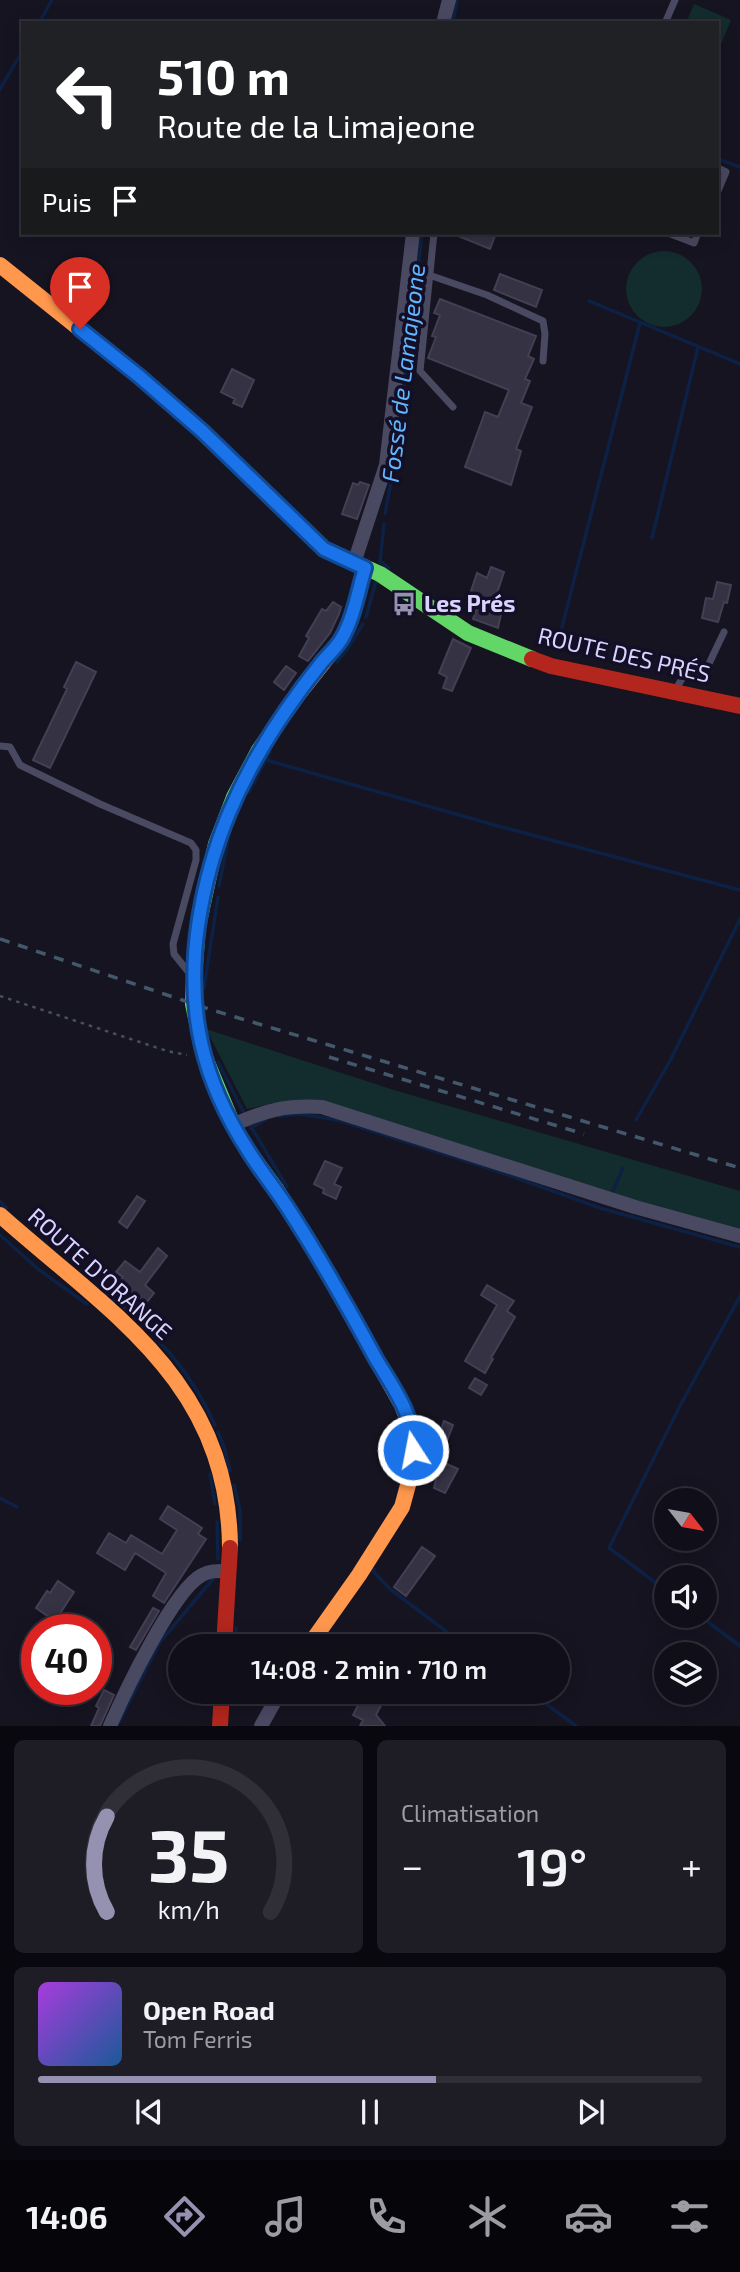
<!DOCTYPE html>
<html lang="fr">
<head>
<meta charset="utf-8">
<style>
	body { margin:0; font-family:"Exo 2",sans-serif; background:#1e1d26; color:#f1f3f6; height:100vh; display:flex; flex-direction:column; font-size:26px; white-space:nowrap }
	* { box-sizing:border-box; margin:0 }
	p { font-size:23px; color:#9c9ca2 }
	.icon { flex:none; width:38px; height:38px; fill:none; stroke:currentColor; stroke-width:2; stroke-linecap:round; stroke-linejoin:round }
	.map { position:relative; height:1726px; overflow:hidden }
	.panel { display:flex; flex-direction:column; gap:14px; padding:14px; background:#09080e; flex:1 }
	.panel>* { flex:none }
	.guide { position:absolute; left:21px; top:21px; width:698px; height:214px; border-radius:0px; box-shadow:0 4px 18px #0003,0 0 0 2px #302f38; background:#202124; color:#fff; overflow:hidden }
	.needle { width:46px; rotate:121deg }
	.fabs { position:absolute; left:654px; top:1488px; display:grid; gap:14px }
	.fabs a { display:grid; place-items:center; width:63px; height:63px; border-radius:50%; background:#100f19; box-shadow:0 4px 18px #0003,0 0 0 2px #302f38; font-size:35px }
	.speed { position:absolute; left:21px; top:1614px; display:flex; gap:14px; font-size:35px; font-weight:700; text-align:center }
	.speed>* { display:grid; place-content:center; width:91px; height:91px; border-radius:50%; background:#100f19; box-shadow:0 4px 18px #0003,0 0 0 2px #302f38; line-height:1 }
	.speed .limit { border:10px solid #d22; background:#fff; color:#111 }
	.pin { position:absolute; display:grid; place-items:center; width:60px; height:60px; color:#fff; margin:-72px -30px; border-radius:50% 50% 50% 0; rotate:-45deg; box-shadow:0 0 7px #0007 }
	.pin .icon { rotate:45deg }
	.me { position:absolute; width:77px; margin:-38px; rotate:349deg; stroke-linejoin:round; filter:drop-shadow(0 0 5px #0008) }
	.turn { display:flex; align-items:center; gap:24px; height:147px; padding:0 21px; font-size:32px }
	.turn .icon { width:91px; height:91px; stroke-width:2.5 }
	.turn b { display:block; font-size:49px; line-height:60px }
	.then { display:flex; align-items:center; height:66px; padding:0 21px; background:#0003; gap:14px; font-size:26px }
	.big { font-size:52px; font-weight:600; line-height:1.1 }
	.panel .card { flex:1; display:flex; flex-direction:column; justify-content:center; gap:10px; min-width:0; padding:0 24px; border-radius:10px; background:#1e1d26 }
	.panel .dial { align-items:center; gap:0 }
	.dial svg { height:182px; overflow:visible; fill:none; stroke:#302f38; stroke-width:7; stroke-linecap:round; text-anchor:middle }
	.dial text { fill:#f1f3f6; stroke:none }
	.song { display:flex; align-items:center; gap:21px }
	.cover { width:84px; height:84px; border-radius:10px; background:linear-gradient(135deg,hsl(280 70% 55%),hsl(210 70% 35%)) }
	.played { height:7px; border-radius:4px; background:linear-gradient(90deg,#9591b1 60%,#302f38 60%) }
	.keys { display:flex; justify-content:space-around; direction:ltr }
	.heat { display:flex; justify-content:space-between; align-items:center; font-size:38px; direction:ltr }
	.panel .tiles { flex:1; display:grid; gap:14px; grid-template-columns:1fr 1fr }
	.card:last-child { grid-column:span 2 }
	.trip { position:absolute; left:168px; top:1634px; width:402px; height:70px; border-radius:35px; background:#100f19; box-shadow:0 4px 18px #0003,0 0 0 2px #302f38; font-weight:600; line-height:70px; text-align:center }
	.tab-bar { display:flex; height:112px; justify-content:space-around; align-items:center; background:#06060a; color:#9c9ca2 }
	.tab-bar .icon { width:49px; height:49px }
	.tab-bar .on { color:#9591b1 }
	.tab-bar b { font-size:32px; color:#f1f3f6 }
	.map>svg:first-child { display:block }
	.green { fill:#132c2d }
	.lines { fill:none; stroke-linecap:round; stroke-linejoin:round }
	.stream { stroke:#0d2144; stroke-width:3.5 }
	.building { fill:#343243; stroke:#433f54; stroke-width:2 }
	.path { stroke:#44505f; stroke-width:2.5; stroke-dasharray:3.5 5; stroke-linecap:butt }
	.lane { stroke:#4a4962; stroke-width:7 }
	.street { stroke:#4a4962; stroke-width:14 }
	.fast { stroke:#63d668; stroke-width:16 }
	.slow { stroke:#ff974d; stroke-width:16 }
	.jam { stroke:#b3261e; stroke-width:16 }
	.rail { stroke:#43596b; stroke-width:3.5; stroke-dasharray:10 9; stroke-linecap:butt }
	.route-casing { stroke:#114b97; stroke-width:18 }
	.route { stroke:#1a73e8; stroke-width:12 }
	.labels { text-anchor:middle; stroke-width:7; stroke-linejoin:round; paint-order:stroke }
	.poi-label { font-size:23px; font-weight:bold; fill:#d9d4ff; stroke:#130f26; text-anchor:start }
	.street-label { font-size:23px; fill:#d9d4ff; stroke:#130f26 }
	.water-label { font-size:24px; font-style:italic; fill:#62b6ff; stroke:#130f26 }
</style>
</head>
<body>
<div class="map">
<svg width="740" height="1726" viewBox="0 0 740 1726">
	<rect width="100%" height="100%" fill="#161421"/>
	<path class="green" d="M694 4 731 20 718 52V23H686Z
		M626 289a38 38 0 1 1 76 0a38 38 0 1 1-76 0Z
		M206 1029 394 1090 740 1191V1232L309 1102 273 1103 247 1109Z"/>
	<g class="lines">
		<path class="stream" d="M39 23 52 0
			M453 23 457 0
			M0 89 23 50
			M718 159 740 167
			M589 301 740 364
			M385 514 398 443 422 233
			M652 538 698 347
			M380 561 389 568
			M380 562 384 524
			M366 617 376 581
			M560 635 640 323
			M337 662 346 651 363 624
			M266 760 498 826 740 890
			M249 792 270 752
			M219 886 228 840
			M204 988 218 897
			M218 1062 243 1111
			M279 1116 301 1114 338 1120 500 1172 600 1208 740 1247
			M636 1120 671 1059 740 919
			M250 1125 287 1187
			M251 1128 268 1118
			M613 1191 623 1168
			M0 1201 6 1208
			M0 1235 38 1269 87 1304
			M105 1292C152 1328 191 1370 215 1425
			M218 1432 224 1447 230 1471
			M210 1474 215 1504
			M234 1485 240 1510V1540
			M0 1498 17 1507
			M217 1522 218 1559
			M374 1569 373 1571 390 1589 467 1647
			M667 1591 609 1548 681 1404 740 1296
			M699 1615 740 1646
			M235 1647 236 1628
			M530 1692 576 1726
			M118 1724 160 1642 213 1579"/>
	</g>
	<path class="building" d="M451 233H496L490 249Z
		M500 274 542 290 536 307 494 290Z
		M440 299 536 336 528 356 534 359 525 379 530 381 521 403 532 407 516 449 521 451 511 485 465 467 485 412 498 417 509 390 428 358 436 337 432 336 440 315 434 313Z
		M232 369 254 380 242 407 233 403 235 399 221 392Z
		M360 482 369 485 357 519 342 514 353 483 358 485Z
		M491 567 504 572 491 611 501 614 498 628 473 619 481 596 471 591 477 573 487 578Z
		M717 582 731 585 727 603 724 602 718 622 702 618 706 598 713 599Z
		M333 602 341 607 339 614 330 633 308 661 299 656 309 638 306 636 322 609 326 611Z
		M453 639 471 648 452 691 443 688 447 677 439 673Z
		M76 662 96 672 50 768 33 760 67 689 64 687Z
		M286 666 296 673 284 690 274 682Z
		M325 1161 342 1168 334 1184 341 1187 336 1199 323 1193 324 1189 314 1184Z
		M137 1196 145 1201 127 1228 119 1222Z
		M158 1248 167 1256 145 1285 154 1293 146 1303 119 1282 123 1277 116 1272 125 1261 140 1272Z
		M487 1285 514 1301 507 1311 515 1317 491 1358 493 1359 485 1373 465 1361 497 1305 481 1295Z
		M475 1378 487 1385 481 1395 469 1388Z
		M444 1421 453 1425 433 1477 424 1472 425 1469Z
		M447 1464 458 1469 445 1493 434 1488 436 1479Z
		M168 1506 202 1528 198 1534 206 1539 164 1603 153 1596 166 1573 135 1553 125 1570 97 1553 109 1533 126 1543 131 1535 162 1554 177 1530 160 1519Z
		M422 1547 435 1556 406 1596 394 1587Z
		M58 1581 74 1592 55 1621 36 1608 47 1591 50 1593Z
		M153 1608 159 1611 136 1650 130 1647Z
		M104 1690 114 1695 100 1726H91L99 1708 96 1706Z
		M365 1692H388L376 1715 385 1726H360L363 1720 353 1715Z"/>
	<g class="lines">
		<path class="path" d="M0 996 167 1051 187 1055"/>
		<path class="lane" d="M665 23 675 0
			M718 168 726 172 718 191
			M434 233 420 371 453 407
			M668 233 694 243 698 233
			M429 275 487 295 543 321 545 334 543 361
			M677 689C681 674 691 672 705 672L724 632
			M0 746 10 747 20 765 100 804 191 843 196 850V860L173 944 174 954 190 974"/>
		<path class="street" d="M443 23 449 0
			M354 563 386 465 413 233
			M233 1125C265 1110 287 1105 322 1107L635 1207 740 1236
			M110 1726C124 1694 173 1590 202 1575 211 1570 219 1571 229 1571
			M261 1726 280 1692"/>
		<path class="fast" d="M305 531 324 549 380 574 468 633 532 659
			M276 1189 249 1152 233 1125 204 1055 193 1004 194 978 198 926 216 844 234 797 259 750 300 692"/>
		<path class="slow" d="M0 265 140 377 202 431 305 531
			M300 692 341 640 351 619 365 568
			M276 1189 311 1244 402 1405 414 1436 411 1474 402 1507 359 1575 308 1647
			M0 1215C110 1313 229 1382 230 1548"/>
		<path class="jam" d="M532 659 551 666 740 706
			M224 1647 230 1548
			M220 1726 222 1692"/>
		<path class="rail" d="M0 939 212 1010 740 1168
			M329 1057 584 1134"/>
	</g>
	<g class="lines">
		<g class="route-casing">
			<path id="route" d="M80 329 140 377 202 431 324 549 365 568C358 591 354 617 342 638 337 647 329 654 322 662 310 677 298 693 287 709 240 777 210 844 198 926 186 1011 202 1080 249 1152 262 1173 278 1192 291 1213 321 1260 349 1309 376 1359 392 1386 416 1418 413 1450"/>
		</g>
		<use href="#route" class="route"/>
	</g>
	<defs>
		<g id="bus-bare" transform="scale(1.89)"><path d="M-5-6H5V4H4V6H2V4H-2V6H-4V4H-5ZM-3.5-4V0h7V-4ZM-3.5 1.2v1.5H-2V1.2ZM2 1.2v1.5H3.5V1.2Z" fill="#9591b1" stroke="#130f26" stroke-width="2.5" paint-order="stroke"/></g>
	</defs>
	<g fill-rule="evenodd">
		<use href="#bus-bare" x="404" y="604"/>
	</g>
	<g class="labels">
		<g class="poi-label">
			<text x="424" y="612">Les Prés</text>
		</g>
		<g class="street-label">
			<text transform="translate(624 655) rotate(13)" y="8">ROUTE DES PRÉS</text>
			<text transform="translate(100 1274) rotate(42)" y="8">ROUTE D'ORANGE</text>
		</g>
		<g class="water-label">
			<text transform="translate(404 373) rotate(-83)" y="8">Fossé de Lamajeone</text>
		</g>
	</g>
</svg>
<div class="fabs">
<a><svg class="needle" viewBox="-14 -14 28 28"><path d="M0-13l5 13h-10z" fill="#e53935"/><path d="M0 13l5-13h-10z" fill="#9c9ca2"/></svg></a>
<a><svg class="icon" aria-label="sound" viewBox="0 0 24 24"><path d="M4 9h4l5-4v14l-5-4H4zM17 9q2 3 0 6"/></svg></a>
<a><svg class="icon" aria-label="layers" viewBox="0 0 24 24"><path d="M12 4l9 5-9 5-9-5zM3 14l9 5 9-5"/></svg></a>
</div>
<div class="speed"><div class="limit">40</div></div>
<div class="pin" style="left:80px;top:329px;background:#d93025"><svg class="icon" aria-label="arrive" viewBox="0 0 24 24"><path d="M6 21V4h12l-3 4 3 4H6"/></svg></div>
<svg class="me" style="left:413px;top:1450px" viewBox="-20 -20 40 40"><circle r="17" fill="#1a73e8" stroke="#fff" stroke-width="3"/><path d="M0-11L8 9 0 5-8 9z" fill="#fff"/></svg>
<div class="trip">14:08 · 2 min · 710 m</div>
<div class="guide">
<div class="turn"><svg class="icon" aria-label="left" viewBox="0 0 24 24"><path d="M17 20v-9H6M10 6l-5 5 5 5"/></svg><div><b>510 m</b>Route de la Limajeone</div></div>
<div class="then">Puis<svg class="icon" aria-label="arrive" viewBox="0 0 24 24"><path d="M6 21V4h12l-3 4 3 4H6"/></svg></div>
</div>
</div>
<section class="panel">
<div class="tiles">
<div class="card dial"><svg viewBox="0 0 100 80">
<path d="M14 69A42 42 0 1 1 86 69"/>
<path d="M14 69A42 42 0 0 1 14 27" stroke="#9591b1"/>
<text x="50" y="56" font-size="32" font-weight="700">35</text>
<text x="50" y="72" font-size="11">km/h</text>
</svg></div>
<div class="card"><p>Climatisation</p>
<div class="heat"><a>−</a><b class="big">19°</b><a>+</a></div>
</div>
<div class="card">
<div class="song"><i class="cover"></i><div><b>Open Road</b><p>Tom Ferris</p></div></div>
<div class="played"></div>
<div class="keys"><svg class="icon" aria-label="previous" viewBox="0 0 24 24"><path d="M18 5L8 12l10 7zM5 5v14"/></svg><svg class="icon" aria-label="pause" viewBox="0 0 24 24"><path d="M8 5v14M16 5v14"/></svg><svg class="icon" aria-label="next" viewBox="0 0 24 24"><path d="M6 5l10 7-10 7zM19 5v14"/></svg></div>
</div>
</div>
</section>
<nav class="tab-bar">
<b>14:06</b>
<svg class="icon on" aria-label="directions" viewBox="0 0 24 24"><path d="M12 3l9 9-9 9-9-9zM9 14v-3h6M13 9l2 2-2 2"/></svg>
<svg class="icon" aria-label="music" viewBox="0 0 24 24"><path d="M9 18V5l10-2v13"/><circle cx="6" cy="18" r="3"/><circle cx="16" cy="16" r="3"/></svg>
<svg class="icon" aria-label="phone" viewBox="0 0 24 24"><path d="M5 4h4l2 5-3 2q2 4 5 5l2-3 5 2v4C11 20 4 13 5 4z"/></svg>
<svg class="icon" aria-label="climate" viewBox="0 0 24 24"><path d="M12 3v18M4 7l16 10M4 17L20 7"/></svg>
<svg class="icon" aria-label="car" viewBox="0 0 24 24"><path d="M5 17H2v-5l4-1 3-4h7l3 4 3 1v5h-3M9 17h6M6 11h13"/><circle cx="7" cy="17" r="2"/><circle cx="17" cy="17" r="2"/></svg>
<svg class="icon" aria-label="filters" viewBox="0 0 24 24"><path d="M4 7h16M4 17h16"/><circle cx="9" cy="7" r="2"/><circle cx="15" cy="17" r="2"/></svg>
</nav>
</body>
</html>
